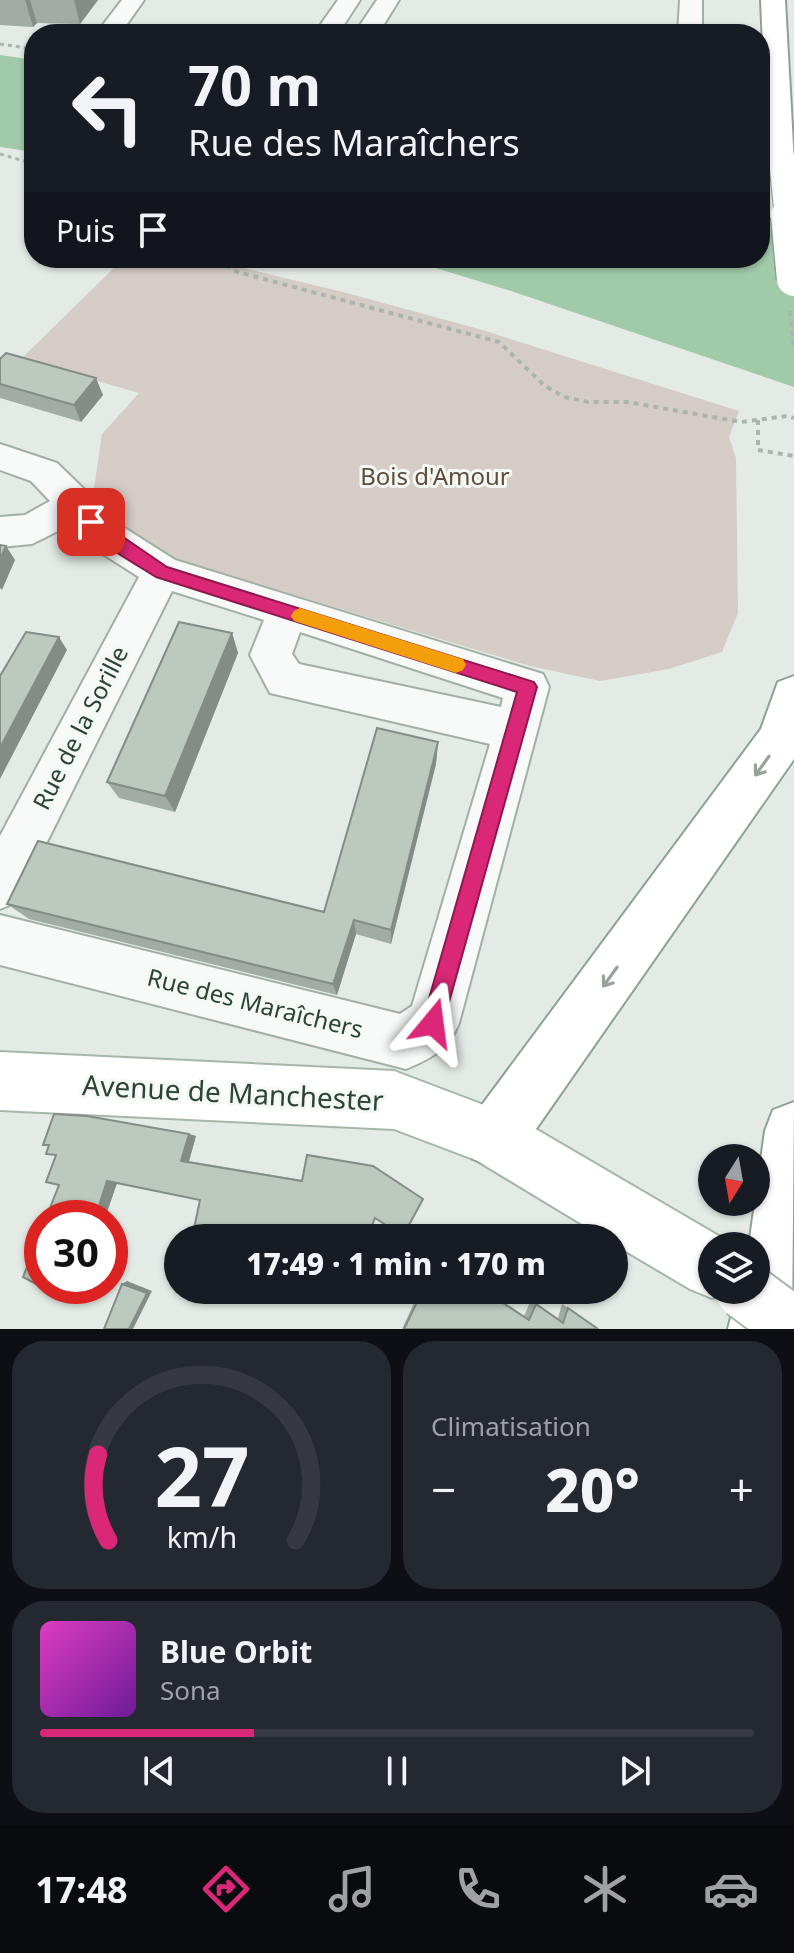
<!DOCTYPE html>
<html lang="fr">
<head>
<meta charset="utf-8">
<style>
	body { margin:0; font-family:"Noto Sans",sans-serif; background:#242831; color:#f1f3f6; height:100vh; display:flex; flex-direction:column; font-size:30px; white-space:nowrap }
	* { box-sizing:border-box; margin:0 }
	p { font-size:26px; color:#9ea1a6 }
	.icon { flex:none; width:44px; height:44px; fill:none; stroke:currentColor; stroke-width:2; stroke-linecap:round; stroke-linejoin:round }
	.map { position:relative; height:1329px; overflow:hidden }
	.side { display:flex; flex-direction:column; gap:12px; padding:12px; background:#0d0f14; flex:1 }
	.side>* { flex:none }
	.guide { position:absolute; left:24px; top:24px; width:746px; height:244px; border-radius:32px; box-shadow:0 2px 6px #0004; background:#171b24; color:#f1f3f6; overflow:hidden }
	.needle { width:52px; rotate:191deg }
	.controls { position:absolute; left:698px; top:1144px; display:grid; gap:16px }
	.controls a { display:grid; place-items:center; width:72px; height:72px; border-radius:50%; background:#171b24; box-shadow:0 2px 6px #0004; font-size:40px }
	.speed { position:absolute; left:24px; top:1200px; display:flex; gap:16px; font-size:40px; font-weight:700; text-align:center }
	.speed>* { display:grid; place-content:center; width:104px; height:104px; border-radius:50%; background:#171b24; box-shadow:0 2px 6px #0004; line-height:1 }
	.speed .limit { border:12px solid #d22; background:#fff; color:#111 }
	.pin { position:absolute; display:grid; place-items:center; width:68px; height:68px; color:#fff; margin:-34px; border-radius:16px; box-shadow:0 4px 12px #0006 }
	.me { position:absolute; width:88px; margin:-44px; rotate:16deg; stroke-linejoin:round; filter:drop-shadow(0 0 6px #0008) }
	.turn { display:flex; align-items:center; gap:28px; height:168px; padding:0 32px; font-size:36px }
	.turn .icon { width:104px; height:104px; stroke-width:2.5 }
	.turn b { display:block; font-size:56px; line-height:68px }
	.then { display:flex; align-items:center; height:76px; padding:0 32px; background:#0003; gap:16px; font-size:30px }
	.big { font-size:60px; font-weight:800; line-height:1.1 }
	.side .widget { flex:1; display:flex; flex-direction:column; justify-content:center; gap:12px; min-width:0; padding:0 28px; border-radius:32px; background:#242831 }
	.side .dial { align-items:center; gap:0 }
	.dial svg { height:208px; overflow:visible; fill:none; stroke:#363941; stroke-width:7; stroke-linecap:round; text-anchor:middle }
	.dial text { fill:#f1f3f6; stroke:none }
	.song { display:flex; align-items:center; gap:24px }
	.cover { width:96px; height:96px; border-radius:12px; background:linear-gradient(135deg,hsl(310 70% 55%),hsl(280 70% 35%)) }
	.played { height:8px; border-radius:4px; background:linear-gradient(90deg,#db2777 30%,#363941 30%) }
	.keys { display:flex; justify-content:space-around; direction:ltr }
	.heat { display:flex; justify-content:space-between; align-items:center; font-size:44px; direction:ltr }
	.side .tiles { flex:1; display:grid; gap:12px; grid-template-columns:1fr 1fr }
	.widget:last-child { grid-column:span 2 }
	.trip { position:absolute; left:164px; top:1224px; width:464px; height:80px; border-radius:40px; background:#171b24; box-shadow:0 2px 6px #0004; font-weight:800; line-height:80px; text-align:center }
	.tab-bar { display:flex; height:128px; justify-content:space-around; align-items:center; background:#090b0e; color:#9ea1a6 }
	.tab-bar .icon { width:56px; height:56px }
	.tab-bar .on { color:#db2777 }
	.tab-bar b { font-size:36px; color:#f1f3f6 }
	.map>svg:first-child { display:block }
	.green { fill:#d5ccc5 }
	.water { fill:#a1caa9 }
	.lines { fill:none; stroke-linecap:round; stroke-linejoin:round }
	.minor-casing { stroke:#a2afa6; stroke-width:4 }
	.major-casing { stroke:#a4b7a9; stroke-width:4 }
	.highway-casing { stroke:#8ca292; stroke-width:4 }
	.path-far1 { stroke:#aab5ae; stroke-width:3; stroke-dasharray:4 4; stroke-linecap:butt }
	.path { stroke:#aab5ae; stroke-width:4; stroke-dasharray:5 5; stroke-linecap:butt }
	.minor { fill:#f7faf8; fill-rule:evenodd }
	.major { fill:#fff; fill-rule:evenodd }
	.highway { fill:#fff; fill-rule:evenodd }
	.major-bridge-casing { stroke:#a4b7a9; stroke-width:61; stroke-linecap:butt }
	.highway-bridge-far1-casing { stroke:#8ca292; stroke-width:28; stroke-linecap:butt }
	.highway-bridge-casing { stroke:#8ca292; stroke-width:37; stroke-linecap:butt }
	.path-bridge { stroke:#aab5ae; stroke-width:4; stroke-dasharray:5 5; stroke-linecap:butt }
	.major-bridge { stroke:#fff; stroke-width:57 }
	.highway-bridge-far1 { stroke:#fff; stroke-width:26 }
	.highway-bridge { stroke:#fff; stroke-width:34 }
	.wall { fill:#a1ada4 }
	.shaded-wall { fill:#838d86 }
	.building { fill:#bbc9bf; stroke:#838d86; stroke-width:2 }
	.oneway { stroke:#96a29a }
	.route { fill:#db2777; stroke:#8e194d; stroke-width:2 }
	.slow { fill:#f59e0b }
	.labels { text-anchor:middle; stroke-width:6; stroke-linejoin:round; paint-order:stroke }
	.park-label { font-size:24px; fill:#5f4c3a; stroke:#f4f9f5 }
	.street-label { font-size:24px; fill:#2c4434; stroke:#f4f9f5 }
	.near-street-label { font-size:28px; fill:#2c4434; stroke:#f4f9f5 }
</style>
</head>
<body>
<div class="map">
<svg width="794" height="1329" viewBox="0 0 794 1329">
	<rect width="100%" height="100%" fill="#e4ebe6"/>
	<path class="green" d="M124 258H202L343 292 479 329 739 411 729 437 736 458 738 613 722 652 669 669 600 681 530 666 167 557 124 528 93 495 102 434 139 393 21 359Z"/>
	<path class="water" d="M0 55 34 60V152L0 147Z
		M760 226 794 235V387L511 291 403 258H760Z"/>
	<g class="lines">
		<g class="minor-casing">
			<path id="minor" d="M122 0H144L120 34H96Z
				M338 0H360L338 34H314Z
				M377 0H399L378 34H354Z
				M680 0H702V34H678Z
				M0 444 57 463 123 527 175 560 543 674 549 687 459 1023C448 1050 432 1058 406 1069L0 965V915L400 1014 412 1006 490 744 270 693 250 655 264 620 172 591 17 902 0 909V836L139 577 95 549 72 524 32 544 0 547V517L25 515 50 501 31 481 0 470ZM300 632 503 698 501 707 299 664 292 654Z"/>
		</g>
		<g class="major-casing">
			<path id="major" d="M0 1052 394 1071 515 1117 734 1245 712 1246V1290H732L712 1298 690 1289 614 1244V1238H605L476 1160 394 1129 0 1110Z"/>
		</g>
		<g class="highway-casing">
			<path id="highway" d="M761 0H785L794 163 782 168 772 166 768 160Z
				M794 676V759L515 1159 494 1167 473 1159 465 1138 473 1117 761 729 778 682Z
				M794 1102 792 1329H728L738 1290H756V1246H749L765 1131 773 1110Z"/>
		</g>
		<path class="path-far1" d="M0 44 34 49
			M0 154 34 164"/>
		<path class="path" d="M219 258 234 271 499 342 545 386 564 397 588 402H627L741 422 787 416 794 418
			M758 420V450L794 456"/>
		<use href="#minor" class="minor"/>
		<use href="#major" class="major"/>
		<use href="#highway" class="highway"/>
		<g class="major-bridge-casing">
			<path id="major-bridge" d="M744 1290 794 1327"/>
		</g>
		<g class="highway-bridge-far1-casing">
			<path id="highway-bridge-far1" d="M782 160 788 218"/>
		</g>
		<g class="highway-bridge-casing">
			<path id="highway-bridge" d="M788 216 794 279"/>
		</g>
		<path class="path-bridge" d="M790 311 794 351"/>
		<use href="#major-bridge" class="major-bridge"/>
		<use href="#highway-bridge-far1" class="highway-bridge-far1"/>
		<use href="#highway-bridge" class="highway-bridge"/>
	</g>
	<path class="wall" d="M0 0H98L80 24 37 23 33 27 0 25Z
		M0 359 103 395 81 422 0 398Z
		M232 633 238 653 175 812 119 798 107 782Z
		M438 742 436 764 391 944 356 934 337 995 29 919 7 904 324 912Z
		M87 1116 196 1136 189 1161 302 1180 375 1218 274 1227 272 1238H192L200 1200 117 1183 105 1218Z
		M420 1290H486L524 1316 531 1300 558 1318 562 1304 599 1329H402Z"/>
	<path class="shaded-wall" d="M25 0H30L37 23 33 27Z
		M74 0H98L80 24Z
		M96 378 103 395 81 422 74 405Z
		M6 546 15 560 2 590 0 588V559Z
		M232 633 238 653 175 812 165 796Z
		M59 637 67 650 0 779V748Z
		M438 742 436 764 391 944V930Z
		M354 920 356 934 337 995 333 984Z
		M189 1134 196 1136 189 1161H181Z
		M118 1180 105 1218H95L107 1181Z
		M275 1224 272 1238H268L270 1226Z
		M127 1281 152 1291 133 1329H129L122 1284Z
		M483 1290H486L524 1316 529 1320Z"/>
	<path class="building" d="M6 353 96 378 74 405 0 384V359Z
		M0 545 6 546 0 559Z
		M179 622 232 633 165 796 107 782Z
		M26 632 59 637 0 748V676Z
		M377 728 438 742 391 930 354 920 333 984 7 904 38 841 324 912Z
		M54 1114 87 1116 189 1134 181 1161 302 1181 307 1155 373 1166 423 1199 403 1236 375 1218 367 1238H318L270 1226 268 1238H192L200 1200 107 1181 95 1218H46L59 1185 46 1182 56 1155 46 1154 49 1145H43Z
		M42 1229V1286H48L47 1290 23 1277Z
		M122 1284 147 1293 129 1329H104Z
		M423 1290H483L529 1320 536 1304 563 1323 568 1308 598 1329H404Z"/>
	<defs><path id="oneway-shaft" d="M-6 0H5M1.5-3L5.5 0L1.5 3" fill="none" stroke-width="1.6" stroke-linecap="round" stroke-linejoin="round" transform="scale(2)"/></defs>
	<g class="oneway">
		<use href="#oneway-shaft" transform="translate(762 766) rotate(126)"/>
		<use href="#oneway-shaft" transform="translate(610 977) rotate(126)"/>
	</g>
	<path class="route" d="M91 515 167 567 534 682 537 687 441 1031 433 1034 425 1031 422 1023 517 692 156 577C132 561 99 546 83 522Z"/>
	<path class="slow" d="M300 608 456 657 463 659 466 665 463 670 456 673 294 621 291 616 294 611Z"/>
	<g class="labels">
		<g class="park-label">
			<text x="435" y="485">Bois d'Amour</text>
		</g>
		<g class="street-label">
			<text transform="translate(81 728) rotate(-63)" y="8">Rue de la Sorille</text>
			<text transform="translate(255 1004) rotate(14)" y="8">Rue des Maraîchers</text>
		</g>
		<g class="near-street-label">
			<text transform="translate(233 1093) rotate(3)" y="10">Avenue de Manchester</text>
		</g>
	</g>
</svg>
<div class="controls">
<a><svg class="needle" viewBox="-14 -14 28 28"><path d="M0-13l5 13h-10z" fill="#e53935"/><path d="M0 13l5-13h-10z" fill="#9ea1a6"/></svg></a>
<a><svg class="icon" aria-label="layers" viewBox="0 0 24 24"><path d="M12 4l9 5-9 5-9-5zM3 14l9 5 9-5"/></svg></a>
</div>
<div class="speed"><div class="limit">30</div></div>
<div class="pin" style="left:91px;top:522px;background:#d93025"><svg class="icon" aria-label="arrive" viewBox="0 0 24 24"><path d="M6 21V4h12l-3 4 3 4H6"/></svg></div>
<svg class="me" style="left:433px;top:1023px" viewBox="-20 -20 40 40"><path d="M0-17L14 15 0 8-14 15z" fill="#db2777" stroke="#fff" stroke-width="4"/></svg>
<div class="trip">17:49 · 1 min · 170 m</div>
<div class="guide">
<div class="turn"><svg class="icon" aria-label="left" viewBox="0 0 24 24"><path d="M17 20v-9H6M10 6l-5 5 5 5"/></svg><div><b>70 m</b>Rue des Maraîchers</div></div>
<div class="then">Puis<svg class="icon" aria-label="arrive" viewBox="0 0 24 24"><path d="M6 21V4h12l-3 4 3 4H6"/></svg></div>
</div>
</div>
<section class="side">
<div class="tiles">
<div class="widget dial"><svg viewBox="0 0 100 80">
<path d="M14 69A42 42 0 1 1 86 69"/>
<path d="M14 69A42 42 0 0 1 10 36" stroke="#db2777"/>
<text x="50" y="56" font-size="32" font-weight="700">27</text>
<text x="50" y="72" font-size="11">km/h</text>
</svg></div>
<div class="widget"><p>Climatisation</p>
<div class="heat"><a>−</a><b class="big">20°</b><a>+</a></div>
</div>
<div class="widget">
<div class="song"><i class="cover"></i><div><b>Blue Orbit</b><p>Sona</p></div></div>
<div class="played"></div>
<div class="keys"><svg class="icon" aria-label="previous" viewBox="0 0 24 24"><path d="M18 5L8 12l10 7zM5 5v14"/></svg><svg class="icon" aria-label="pause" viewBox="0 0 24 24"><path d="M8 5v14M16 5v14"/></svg><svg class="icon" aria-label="next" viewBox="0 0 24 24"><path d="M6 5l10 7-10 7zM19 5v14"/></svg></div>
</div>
</div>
</section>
<nav class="tab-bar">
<b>17:48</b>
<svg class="icon on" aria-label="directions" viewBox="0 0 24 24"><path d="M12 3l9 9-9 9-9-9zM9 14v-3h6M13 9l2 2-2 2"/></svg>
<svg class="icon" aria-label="music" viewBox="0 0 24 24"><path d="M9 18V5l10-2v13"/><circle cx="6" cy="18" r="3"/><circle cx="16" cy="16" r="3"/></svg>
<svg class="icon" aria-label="phone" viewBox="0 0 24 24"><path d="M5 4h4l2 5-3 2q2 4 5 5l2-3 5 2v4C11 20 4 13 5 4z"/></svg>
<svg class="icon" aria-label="climate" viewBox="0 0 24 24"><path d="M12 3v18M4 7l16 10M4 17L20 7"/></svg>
<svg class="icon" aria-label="car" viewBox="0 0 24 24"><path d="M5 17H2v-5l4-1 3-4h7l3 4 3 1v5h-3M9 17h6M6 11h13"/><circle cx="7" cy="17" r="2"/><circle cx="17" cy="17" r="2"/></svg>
</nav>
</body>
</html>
